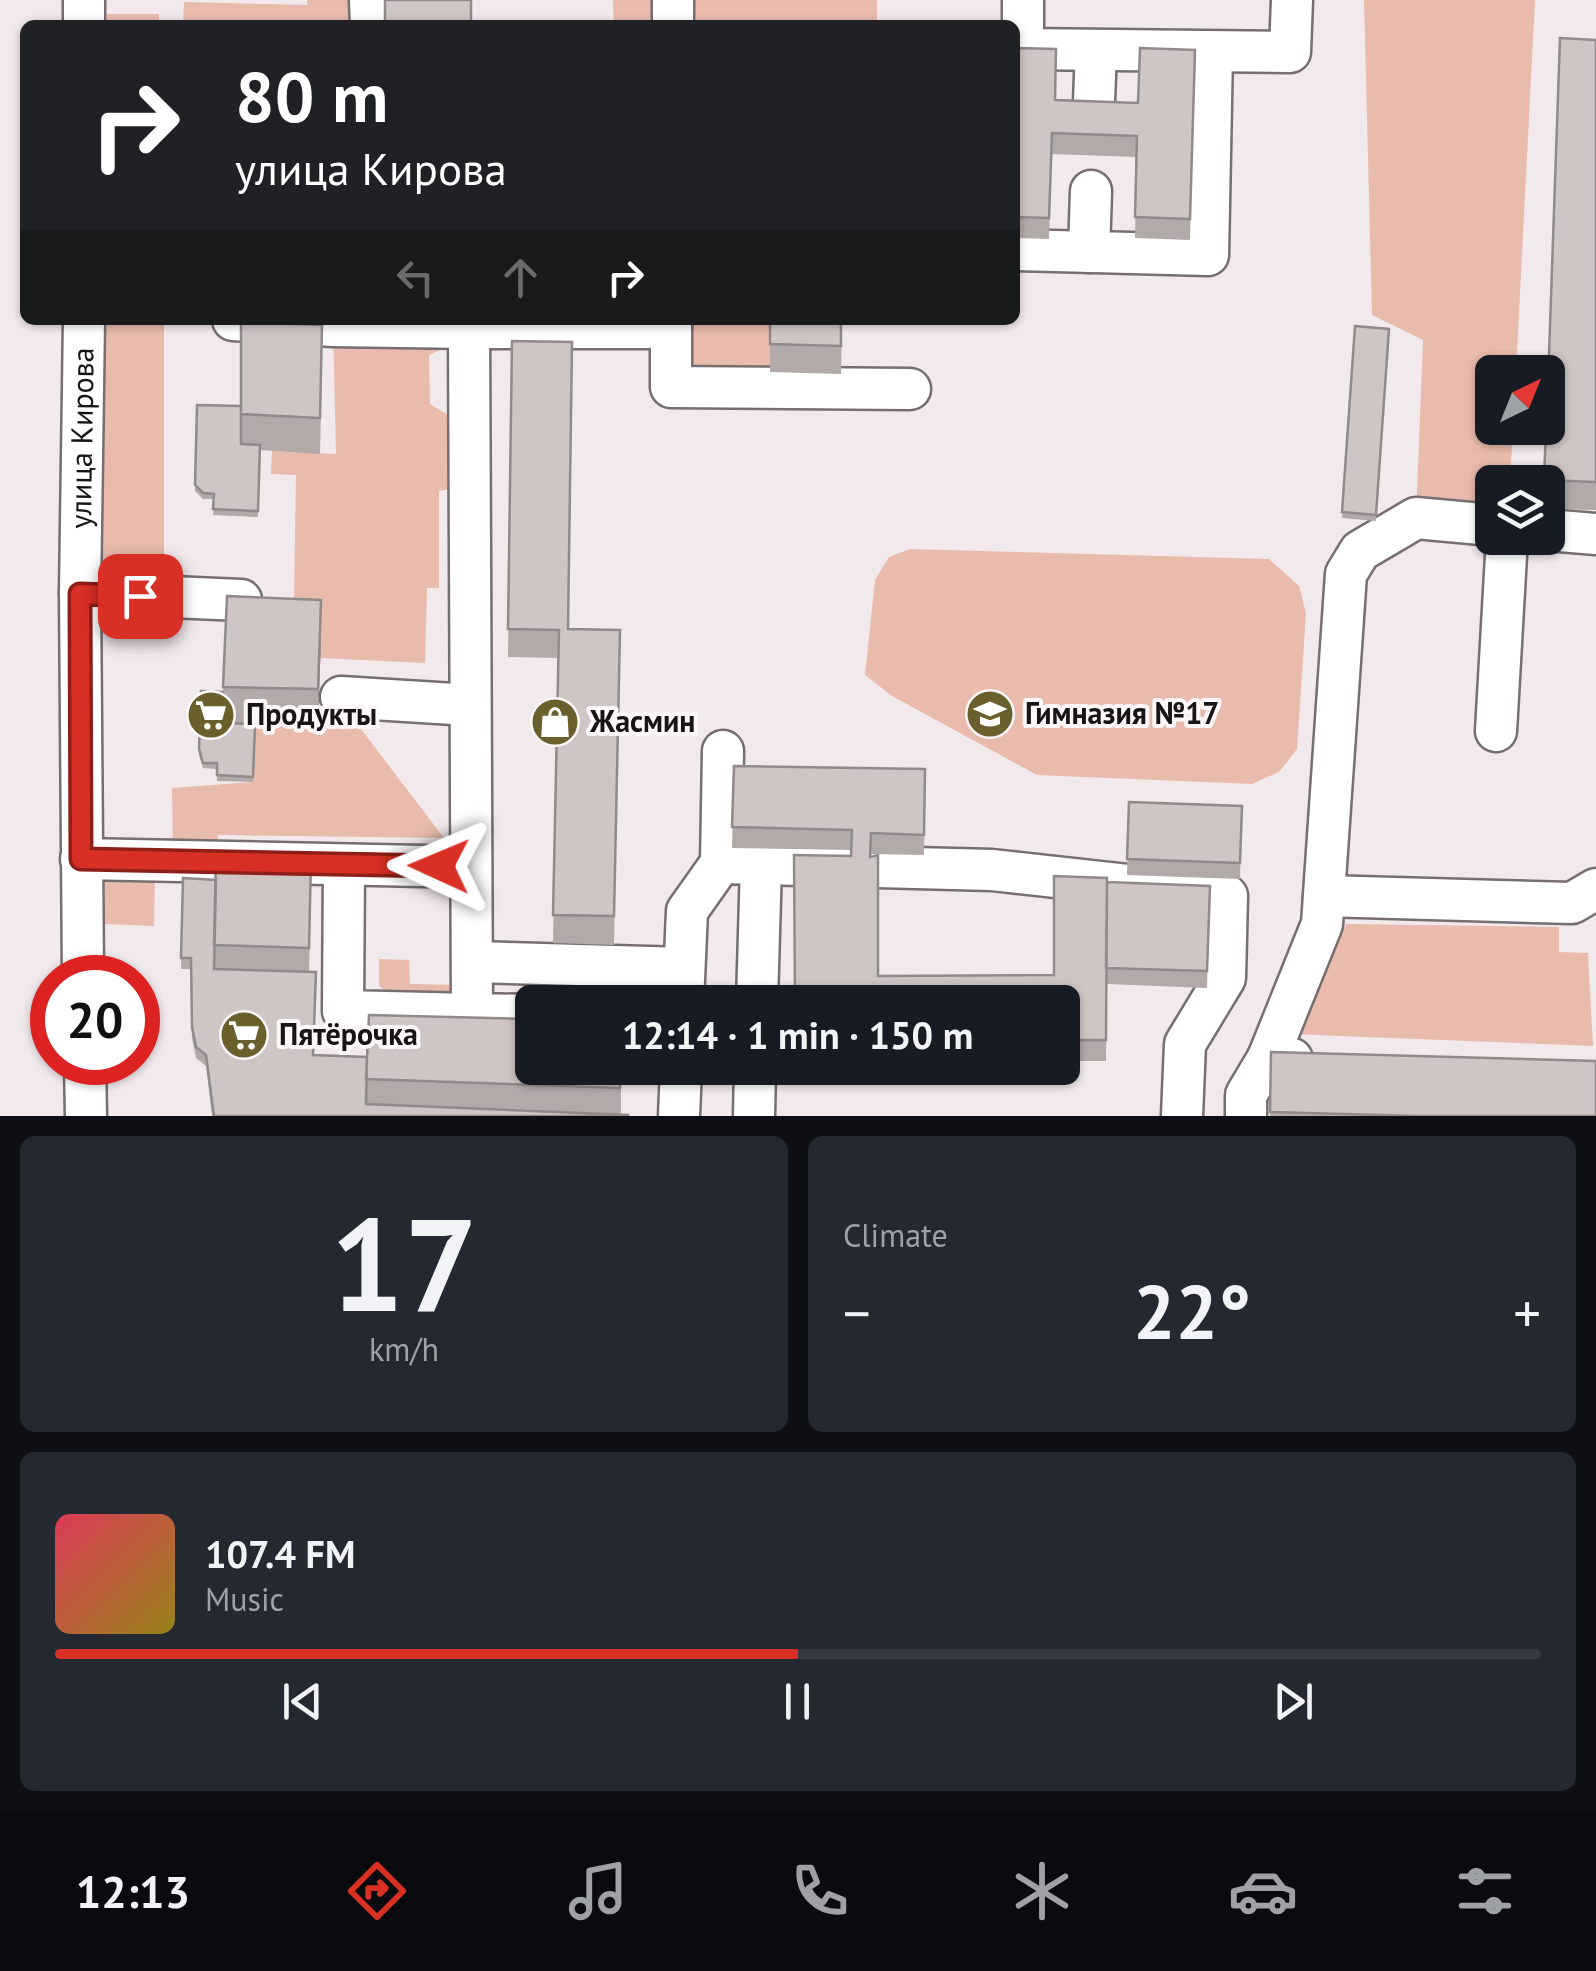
<!DOCTYPE html>
<html lang="en">
<head>
<meta charset="utf-8">
<style>
	body { margin:0; font-family:"PT Sans",sans-serif; background:#242831; color:#f1f3f6; height:100vh; display:flex; flex-direction:column; font-size:38px; white-space:nowrap }
	* { box-sizing:border-box; margin:0 }
	p { font-size:32px; color:#9ea1a6 }
	.icon { flex:none; width:55px; height:55px; fill:none; stroke:currentColor; stroke-width:2; stroke-linecap:round; stroke-linejoin:round }
	.map { position:relative; height:1116px; overflow:hidden }
	.panel { display:flex; flex-direction:column; gap:20px; padding:20px; background:#0d0f14; flex:1 }
	.panel>* { flex:none }
	.top-card { position:absolute; left:20px; top:20px; width:1000px; height:305px; border-radius:15px; box-shadow:0 2px 8px #0004; background:#202124; color:#fff; overflow:hidden }
	.needle { width:65px; rotate:43deg }
	.controls { position:absolute; left:1475px; top:355px; display:grid; gap:20px }
	.controls a { display:grid; place-items:center; width:90px; height:90px; border-radius:15px; background:#171b24; box-shadow:0 2px 8px #0004; font-size:50px }
	.speed { position:absolute; left:30px; top:955px; display:flex; gap:20px; font-size:50px; font-weight:700; text-align:center }
	.speed>* { display:grid; place-content:center; width:130px; height:130px; border-radius:50%; background:#171b24; box-shadow:0 2px 8px #0004; line-height:1 }
	.speed .limit { border:15px solid #d22; background:#fff; color:#111 }
	.pin { position:absolute; display:grid; place-items:center; width:85px; height:85px; color:#fff; margin:-42px; border-radius:20px; box-shadow:0 5px 15px #0006 }
	.me { position:absolute; width:110px; margin:-55px; rotate:271deg; stroke-linejoin:round; filter:drop-shadow(0 0 8px #0008) }
	.turn { display:flex; align-items:center; gap:35px; height:210px; padding:0 50px; font-size:45px }
	.turn .icon { width:130px; height:130px; stroke-width:2.5 }
	.turn b { display:block; font-size:70px; line-height:85px }
	.lanes { display:flex; align-items:center; height:95px; padding:0 50px; background:#0003; justify-content:center; gap:50px; direction:ltr }
	.lanes .off { opacity:.35 }
	.big { font-size:75px; font-weight:800; line-height:1.1 }
	.panel .card { flex:1; display:flex; flex-direction:column; justify-content:center; gap:15px; min-width:0; padding:0 35px; border-radius:15px; background:#242831 }
	.panel .dial { align-items:center; gap:0 }
	.dial b { font-size:130px; line-height:1 }
	.song { display:flex; align-items:center; gap:30px }
	.cover { width:120px; height:120px; border-radius:15px; background:linear-gradient(135deg,hsl(350 70% 55%),hsl(50 70% 35%)) }
	.played { height:10px; border-radius:5px; background:linear-gradient(90deg,#d93025 50%,#363941 50%) }
	.keys { display:flex; justify-content:space-around; direction:ltr }
	.heat { display:flex; justify-content:space-between; align-items:center; font-size:55px; direction:ltr }
	.panel .tiles { flex:1; display:grid; gap:20px; grid-template-columns:1fr 1fr }
	.card:last-child { grid-column:span 2 }
	.trip { position:absolute; left:515px; top:985px; width:565px; height:100px; border-radius:15px; background:#171b24; box-shadow:0 2px 8px #0004; font-weight:800; line-height:100px; text-align:center }
	.dock { display:flex; height:160px; justify-content:space-around; align-items:center; background:#090b0e; color:#9ea1a6 }
	.dock .icon { width:70px; height:70px }
	.dock .active { color:#d93025 }
	.dock b { font-size:45px; color:#f1f3f6 }
	.map>svg:first-child { display:block }
	.green { fill:#e8bbac }
	.lines { fill:none; stroke-linecap:round; stroke-linejoin:round }
	.minor-casing { stroke:#766e70; stroke-width:45 }
	.minor { stroke:#fff; stroke-width:40 }
	.wall { fill:#b2a9a9 }
	.shaded-wall { fill:#918a8a }
	.building { fill:#cfc5c5; stroke:#918a8a; stroke-width:2.5 }
	.route-casing { stroke:#8d1f18; stroke-width:25 }
	.route { stroke:#d93025; stroke-width:18 }
	.labels { text-anchor:middle; stroke-width:8; stroke-linejoin:round; paint-order:stroke }
	.street-label { font-size:30px; fill:#171415; stroke:#fef7f9 }
	.poi-label { font-size:30px; font-weight:bold; fill:#171415; stroke:#fef7f9; text-anchor:start }
</style>
</head>
<body>
<div class="map">
<svg width="1596" height="1116" viewBox="0 0 1596 1116">
	<rect width="100%" height="100%" fill="#f2e9ec"/>
	<path class="green" d="M307 0H370V25H183L184 2 307 5Z
		M613 0H668L669 25H614Z
		M684 0H877V25H684Z
		M1364 0H1535L1516 372H1492V428H1513L1510 482H1492V525L1416 518 1423 340 1372 315Z
		M107 14H159V25H107Z
		M100 320 164 323V586L120 583 102 562Z
		M685 320H770V372L685 371Z
		M333 326 447 347 429 355 430 404 448 415 450 489 439 491V588H427L425 663 320 658 294 601 296 475 271 474 272 451 336 454Z
		M910 549 1269 559 1299 586 1306 613 1297 749 1279 772 1252 784 1037 775 892 696 865 675 875 580 889 557Z
		M318 705 345 708 444 838 218 835 217 855 173 853 172 788 253 782 255 724 317 725Z
		M105 874 155 875 154 926 104 924Z
		M1346 924 1559 927V952L1588 953 1593 1046 1289 1034Z
		M379 959 409 960 410 984 466 985 465 1003 398 1000 379 986Z
		M525 977 587 978V992L659 996V1002H532L526 1015Z"/>
	<g class="lines">
		<g class="minor-casing">
			<g id="minor">
				<path d="M370 0 371 25"/>
				<path d="M1023 0V49L1290 52 1292 0"/>
				<path d="M84 25V0"/>
				<path d="M673 25V0"/>
				<path d="M1094 101 1096 51"/>
				<path d="M1015 250 1208 255 1212 52"/>
				<path d="M1089 252 1091 191"/>
				<path d="M233 320 333 326 469 328 472 1014 532 1015"/>
				<path d="M469 328H671V320"/>
				<path d="M671 328V387L910 389"/>
				<path d="M1548 530 1596 534"/>
				<path d="M80 593 241 600"/>
				<path d="M341 697 470 705"/>
				<path d="M1496 731 1507 538"/>
				<path d="M81 859 471 867"/>
				<path d="M721 863 723 751"/>
				<path d="M344 865 343 1011 472 1014"/>
				<path d="M1324 896 1572 903 1596 889"/>
				<path d="M473 962 684 968"/>
				<path id="s1" d="M83 978 80 593 84 320"/>
				<path d="M683 1002 687 911 721 863 992 870 1227 896 1225 978 1185 1044 1182 1116"/>
				<path d="M757 1002 761 864"/>
				<path d="M1268 1058 1322 924 1346 574 1360 551 1416 518 1492 525"/>
				<path d="M85 1062 86 1116"/>
				<path d="M679 1116 681 1068"/>
				<path d="M754 1116 755 1068"/>
				<path d="M1246 1116V1095L1268 1058 1292 1059"/>
			</g>
		</g>
		<use href="#minor" class="minor"/>
	</g>
	<path class="wall" d="M1596 40V510L1548 509V482H1544L1546 428Z
		M1015 48 1055 100 1138 103 1195 50 1190 240 1135 238 1137 157 1052 154 1049 239 1015 238Z
		M770 320H842L841 374 770 372Z
		M1355 326 1389 329 1376 521 1342 518Z
		M512 341 568 629 620 630 614 945 553 943 558 658 508 657Z
		M322 360 320 454 260 450 258 517 213 515 214 499H203L195 491 197 405 241 406Z
		M227 596 321 636 318 725 255 724 253 782 217 781V769L203 768 199 755 201 691 223 692Z
		M734 766 925 769 924 855 871 854 878 976 1054 975 1107 882 1210 886 1207 988 1107 984 1106 1061H1062V1002H795L851 856V850L732 848Z
		M1129 802 1242 806 1240 879 1127 875Z
		M183 878 311 895 309 972 314 1055 621 1068V1114L628 1116H212L206 1066 196 1058 192 1038 191 969H181Z
		M1271 1052 1596 1116H1270Z"/>
	<path class="shaded-wall" d="M321 600V636L318 725V689Z"/>
	<path class="building" d="M385 0H471V25H385Z
		M1560 38 1596 40V482L1544 480 1546 428H1548V384Z
		M1015 48 1056 49 1055 100 1138 103 1140 48 1195 50 1190 219 1135 217 1137 136 1052 133 1049 218 1015 217Z
		M770 320H841V346L770 344Z
		M241 322 322 325 320 418 241 414Z
		M1355 326 1389 329 1376 515 1342 512Z
		M512 341 572 342 568 629 620 630 614 916 553 915 559 630 508 629Z
		M197 405 241 406V444L260 445 258 511 213 509 214 494 203 493 195 485Z
		M227 596 321 600 318 689 223 687Z
		M201 691 223 692V723L255 724 253 777 217 775V763H203L199 749Z
		M734 766 925 769 924 835 871 833 870 857 878 855V976L1054 975V876L1107 878 1106 1040H1062V1002H795L794 855 851 856 852 830 732 827Z
		M1129 802 1242 806 1240 863 1127 859Z
		M216 856 311 859 309 948 214 945Z
		M183 878 216 880 214 969 316 972 313 1055 367 1057 366 1104 628 1115V1116H214L206 1055 196 1047 192 1027 191 958H181Z
		M1107 882 1210 886 1207 971 1106 968Z
		M369 1015 532 1019V1068H621L620 1088 366 1079Z
		M1271 1052 1596 1061V1116H1419L1270 1112Z"/>
	<g class="lines">
		<g class="route-casing">
			<path id="route" d="M140 596 80 594 81 859 439 866"/>
		</g>
		<use href="#route" class="route"/>
	</g>
	<defs>
		<g id="school-disc" transform="scale(2.5)"><circle r="9.5" fill="#69602d" stroke="#fef7f9"/><path d="M0-5L7-2L0 1L-7-2ZM-4 1L0 2.5L4 1V4Q0 6-4 4Z" fill="#fff"/></g>
		<g id="supermarket-disc" transform="scale(2.5)"><circle r="9.5" fill="#69602d" stroke="#fef7f9"/><path d="M-6-5.5h2.5l.6 2H6L4.5 2H-2.5L-4.4-4H-6ZM-1.5 3.2a1.3 1.3 0 1 0 .1 0ZM3 3.2a1.3 1.3 0 1 0 .1 0Z" fill="#fff"/></g>
		<g id="shop-disc" transform="scale(2.5)"><circle r="9.5" fill="#69602d" stroke="#fef7f9"/><path d="M-5-2.5h2.3a2.7 3.5 0 0 1 5.4 0H5L5.5 6h-11ZM-1.5-2.5h3a1.5 2.3 0 0 0-3 0Z" fill="#fff"/></g>
	</defs>
	<g fill-rule="evenodd">
		<use href="#school-disc" x="990" y="714"/>
		<use href="#supermarket-disc" x="211" y="715"/>
		<use href="#shop-disc" x="555" y="722"/>
		<use href="#supermarket-disc" x="244" y="1035"/>
	</g>
	<g class="labels">
		<g class="street-label">
			<text dy="10" stroke="none"><textPath href="#s1" startOffset="540">улица Кирова</textPath></text>
		</g>
		<g class="poi-label">
			<text x="1025" y="724">Гимназия №17</text>
			<text x="246" y="725">Продукты</text>
			<text x="590" y="732">Жасмин</text>
			<text x="279" y="1045">Пятёрочка</text>
		</g>
	</g>
</svg>
<div class="controls">
<a><svg class="needle" viewBox="-14 -14 28 28"><path d="M0-13l5 13h-10z" fill="#e53935"/><path d="M0 13l5-13h-10z" fill="#9ea1a6"/></svg></a>
<a><svg class="icon" aria-label="layers" viewBox="0 0 24 24"><path d="M12 4l9 5-9 5-9-5zM3 14l9 5 9-5"/></svg></a>
</div>
<div class="speed"><div class="limit">20</div></div>
<div class="pin" style="left:140px;top:596px;background:#d93025"><svg class="icon" aria-label="arrive" viewBox="0 0 24 24"><path d="M6 21V4h12l-3 4 3 4H6"/></svg></div>
<svg class="me" style="left:439px;top:866px" viewBox="-20 -20 40 40"><path d="M0-17L14 15 0 8-14 15z" fill="#d93025" stroke="#fff" stroke-width="4"/></svg>
<div class="trip">12:14 · 1 min · 150 m</div>
<div class="top-card">
<div class="turn"><svg class="icon" aria-label="right" viewBox="0 0 24 24"><path d="M7 20v-9h11M14 6l5 5-5 5"/></svg><div><b>80 m</b>улица Кирова</div></div>
<div class="lanes"><svg class="icon off" aria-label="left" viewBox="0 0 24 24"><path d="M17 20v-9H6M10 6l-5 5 5 5"/></svg><svg class="icon off" aria-label="ahead" viewBox="0 0 24 24"><path d="M12 20V5M6 11l6-6 6 6"/></svg><svg class="icon" aria-label="right" viewBox="0 0 24 24"><path d="M7 20v-9h11M14 6l5 5-5 5"/></svg></div>
</div>
</div>
<section class="panel">
<div class="tiles">
<div class="card dial"><b>17</b><p>km/h</p></div>
<div class="card"><p>Climate</p>
<div class="heat"><a>−</a><b class="big">22°</b><a>+</a></div>
</div>
<div class="card">
<div class="song"><i class="cover"></i><div><b>107.4 FM</b><p>Music</p></div></div>
<div class="played"></div>
<div class="keys"><svg class="icon" aria-label="previous" viewBox="0 0 24 24"><path d="M18 5L8 12l10 7zM5 5v14"/></svg><svg class="icon" aria-label="pause" viewBox="0 0 24 24"><path d="M8 5v14M16 5v14"/></svg><svg class="icon" aria-label="next" viewBox="0 0 24 24"><path d="M6 5l10 7-10 7zM19 5v14"/></svg></div>
</div>
</div>
</section>
<nav class="dock">
<b>12:13</b>
<svg class="icon active" aria-label="directions" viewBox="0 0 24 24"><path d="M12 3l9 9-9 9-9-9zM9 14v-3h6M13 9l2 2-2 2"/></svg>
<svg class="icon" aria-label="music" viewBox="0 0 24 24"><path d="M9 18V5l10-2v13"/><circle cx="6" cy="18" r="3"/><circle cx="16" cy="16" r="3"/></svg>
<svg class="icon" aria-label="phone" viewBox="0 0 24 24"><path d="M5 4h4l2 5-3 2q2 4 5 5l2-3 5 2v4C11 20 4 13 5 4z"/></svg>
<svg class="icon" aria-label="climate" viewBox="0 0 24 24"><path d="M12 3v18M4 7l16 10M4 17L20 7"/></svg>
<svg class="icon" aria-label="car" viewBox="0 0 24 24"><path d="M5 17H2v-5l4-1 3-4h7l3 4 3 1v5h-3M9 17h6M6 11h13"/><circle cx="7" cy="17" r="2"/><circle cx="17" cy="17" r="2"/></svg>
<svg class="icon" aria-label="filters" viewBox="0 0 24 24"><path d="M4 7h16M4 17h16"/><circle cx="9" cy="7" r="2"/><circle cx="15" cy="17" r="2"/></svg>
</nav>
</body>
</html>
